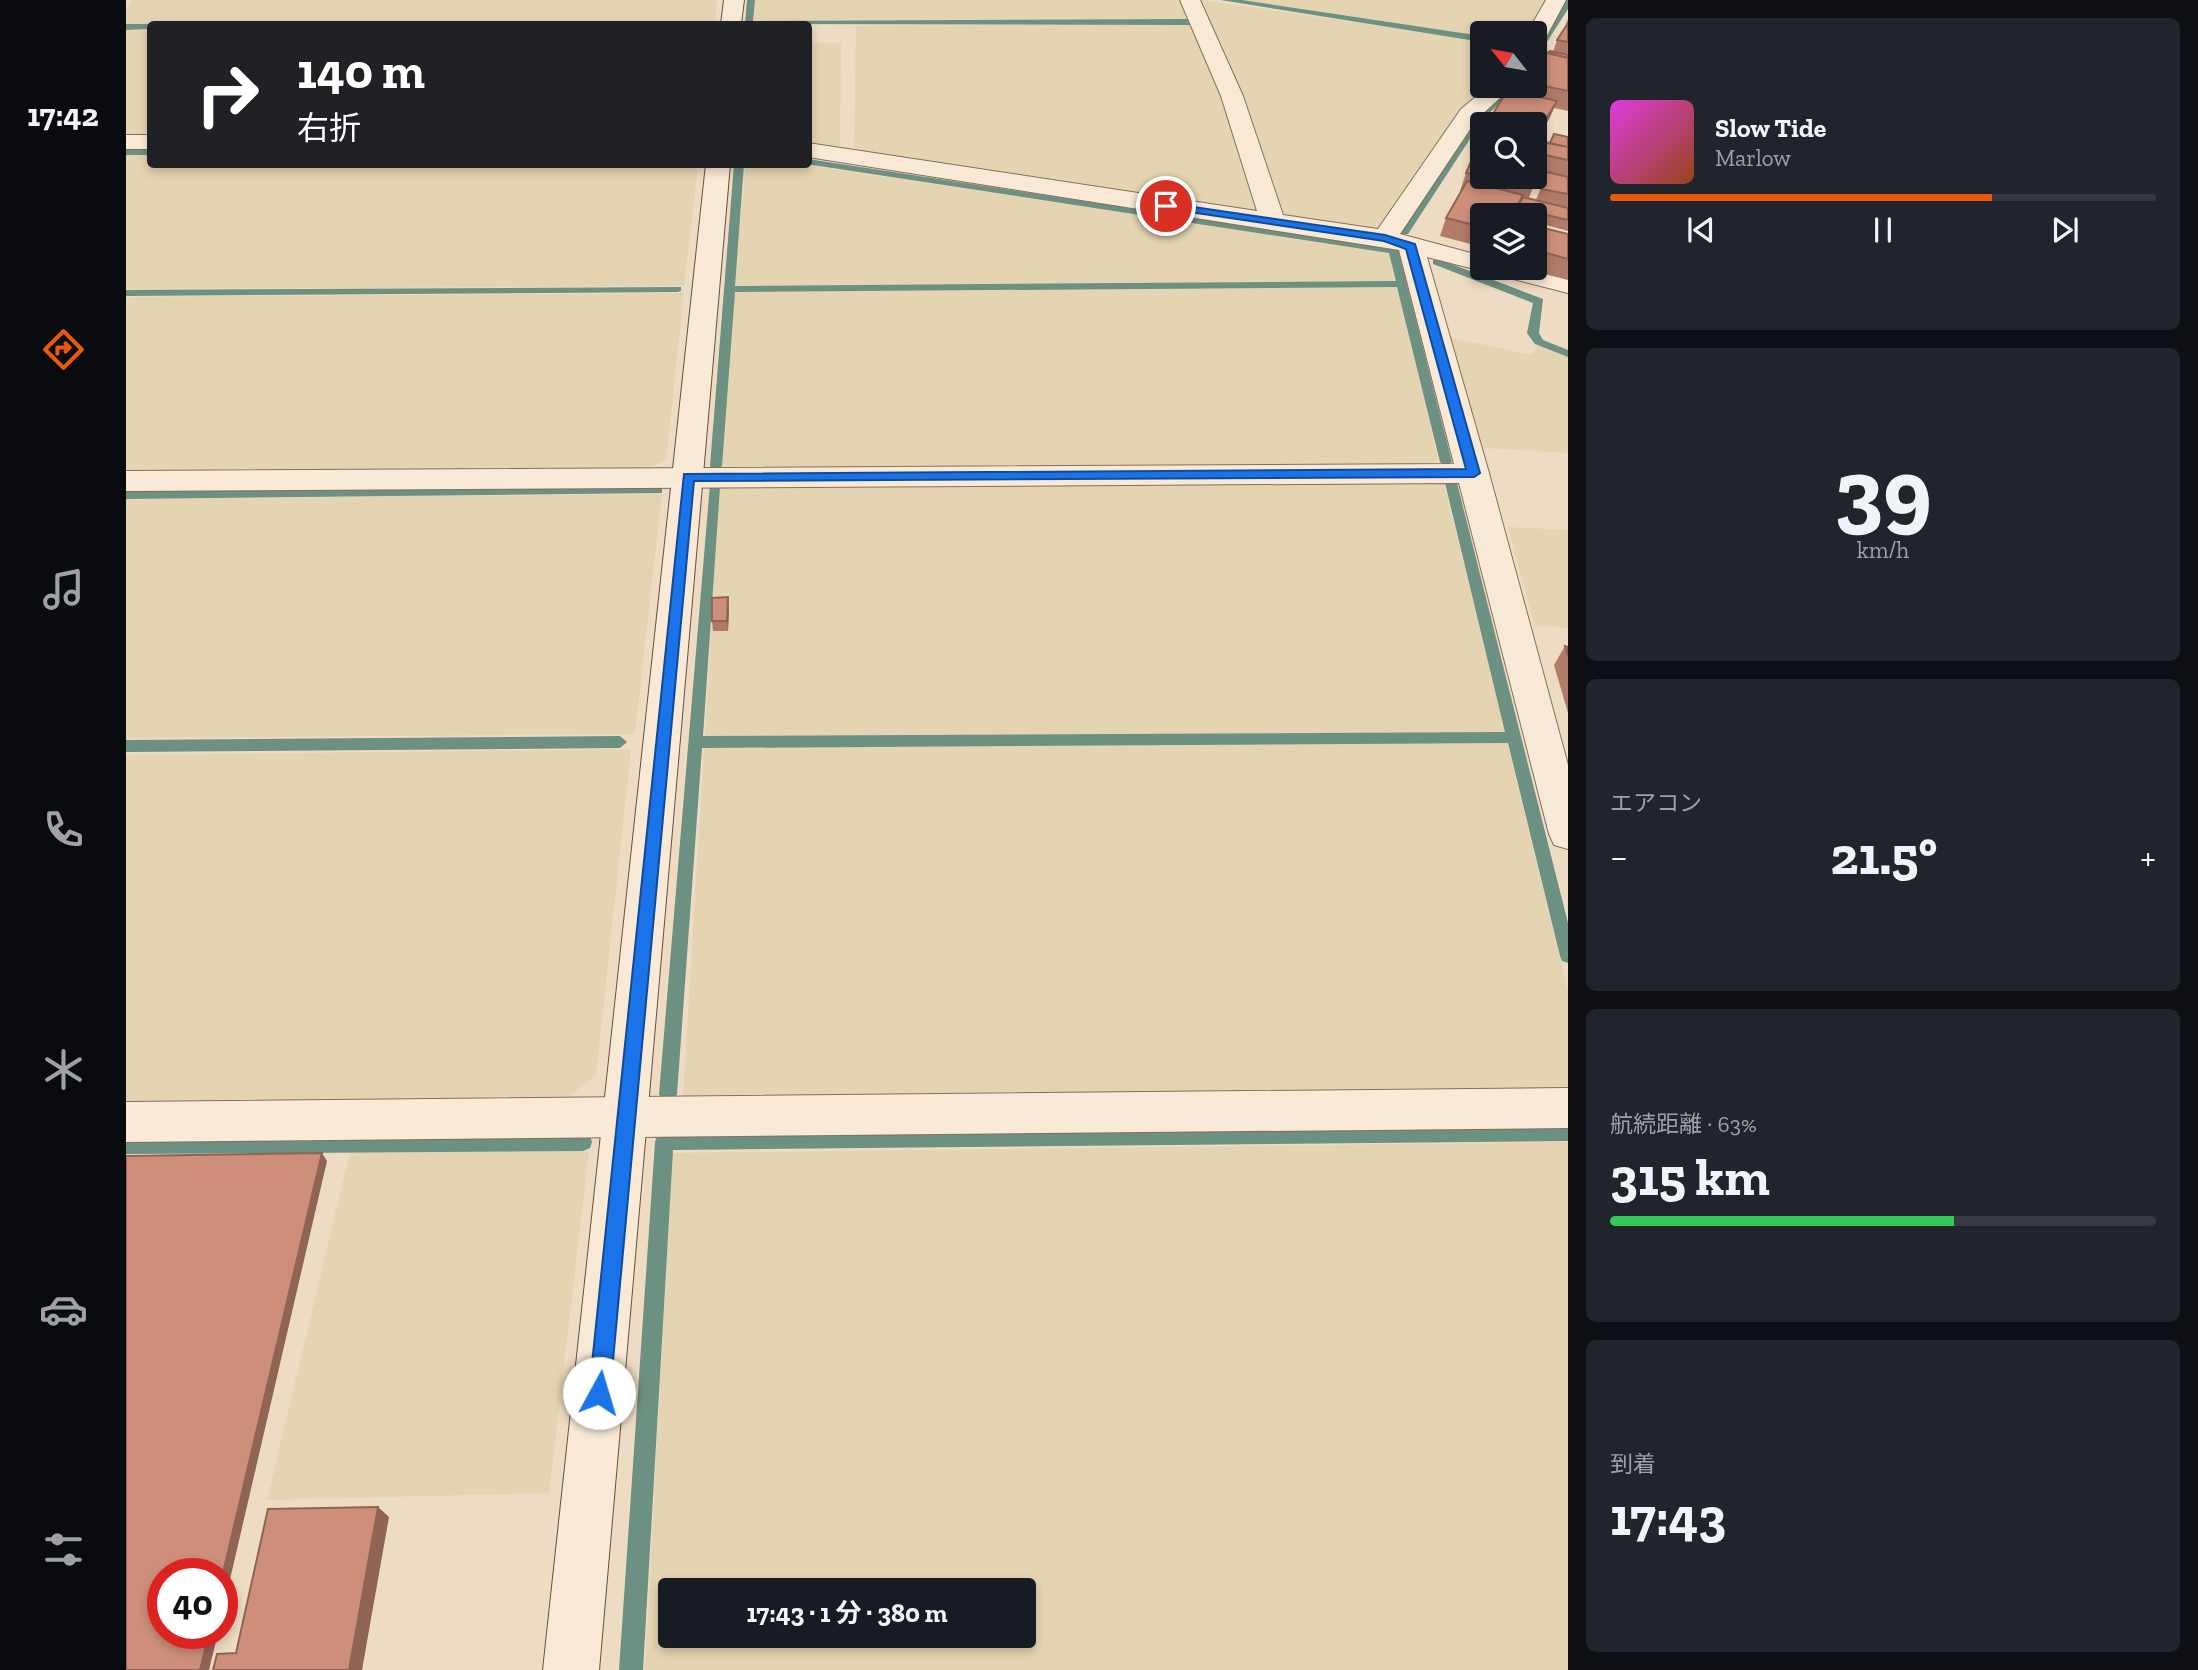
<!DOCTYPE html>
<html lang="ja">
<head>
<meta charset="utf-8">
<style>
	body { margin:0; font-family:"Zilla Slab","Noto Sans JP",serif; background:#20242c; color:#f1f3f6; height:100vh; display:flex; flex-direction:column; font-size:26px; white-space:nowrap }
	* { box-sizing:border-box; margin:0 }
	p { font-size:23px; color:#9ea1a6 }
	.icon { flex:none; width:38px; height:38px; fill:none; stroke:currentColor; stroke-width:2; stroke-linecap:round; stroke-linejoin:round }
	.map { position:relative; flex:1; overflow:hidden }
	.sheet { display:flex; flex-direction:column; gap:18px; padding:18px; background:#0d0f14; width:630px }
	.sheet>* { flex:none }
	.top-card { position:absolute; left:21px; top:21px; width:665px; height:147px; border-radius:7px; box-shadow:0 4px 10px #0003; background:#202124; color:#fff; overflow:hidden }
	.needle { width:46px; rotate:301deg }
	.controls { position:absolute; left:1344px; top:21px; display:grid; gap:14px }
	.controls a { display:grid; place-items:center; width:77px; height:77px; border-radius:7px; background:#171b24; box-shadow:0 4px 10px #0003; font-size:35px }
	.speed { position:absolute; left:21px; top:1558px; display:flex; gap:14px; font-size:35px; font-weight:700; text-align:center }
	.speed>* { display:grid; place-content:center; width:91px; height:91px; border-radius:50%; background:#171b24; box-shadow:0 4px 10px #0003; line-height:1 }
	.speed .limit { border:10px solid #d22; background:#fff; color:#111 }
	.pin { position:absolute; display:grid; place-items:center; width:60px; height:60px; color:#fff; margin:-30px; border:4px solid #fff; border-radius:50%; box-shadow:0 2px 7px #0007 }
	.me { position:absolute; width:77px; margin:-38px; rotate:6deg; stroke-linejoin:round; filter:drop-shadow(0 0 5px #0008) }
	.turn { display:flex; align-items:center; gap:24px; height:147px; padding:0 35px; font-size:32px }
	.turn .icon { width:91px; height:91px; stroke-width:2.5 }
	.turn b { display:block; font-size:49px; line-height:60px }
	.big { font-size:52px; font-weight:700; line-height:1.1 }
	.sheet .tile { flex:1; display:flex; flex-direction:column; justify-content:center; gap:10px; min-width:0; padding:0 24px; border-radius:10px; background:#20242c }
	.sheet .dial { align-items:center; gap:0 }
	.dial b { font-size:91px; line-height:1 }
	.song { display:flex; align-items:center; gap:21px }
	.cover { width:84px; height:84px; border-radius:10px; background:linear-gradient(135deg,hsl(300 70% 55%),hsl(20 70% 35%)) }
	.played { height:7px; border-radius:4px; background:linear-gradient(90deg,#ea580c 70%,#363941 70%) }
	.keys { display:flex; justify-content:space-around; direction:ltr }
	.heat { display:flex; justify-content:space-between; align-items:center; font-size:38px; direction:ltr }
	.charge { height:10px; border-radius:5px; background:linear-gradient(90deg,#34c759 63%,#363941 0) }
	.trip { position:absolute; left:532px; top:1578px; width:378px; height:70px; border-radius:7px; background:#171b24; box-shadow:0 4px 10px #0003; font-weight:700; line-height:70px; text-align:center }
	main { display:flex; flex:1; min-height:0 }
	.tab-bar { display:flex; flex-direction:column; width:126px; justify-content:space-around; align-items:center; background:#090b0e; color:#9ea1a6 }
	.tab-bar .icon { width:49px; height:49px }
	.tab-bar .on { color:#ea580c }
	.tab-bar b { font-size:32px; color:#f1f3f6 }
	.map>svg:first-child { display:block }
	.farmland { fill:#e4d4b1; fill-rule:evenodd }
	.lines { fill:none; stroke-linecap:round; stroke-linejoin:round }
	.stream { fill:#6c9081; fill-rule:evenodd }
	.street-casing { stroke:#896c5a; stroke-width:2 }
	.secondary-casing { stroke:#6b4d3d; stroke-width:2 }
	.street { fill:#f9ead7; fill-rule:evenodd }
	.secondary { fill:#f9ead7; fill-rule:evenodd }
	.wall { fill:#b07b68; fill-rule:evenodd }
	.shaded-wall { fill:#906455 }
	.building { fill:#cd8f79; stroke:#906455; stroke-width:2 }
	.route { fill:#1a73e8; stroke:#114b97; stroke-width:2 }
</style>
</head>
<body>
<main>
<nav class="tab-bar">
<b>17:42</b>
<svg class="icon on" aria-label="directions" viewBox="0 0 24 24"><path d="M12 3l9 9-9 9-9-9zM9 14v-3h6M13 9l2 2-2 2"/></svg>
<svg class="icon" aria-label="music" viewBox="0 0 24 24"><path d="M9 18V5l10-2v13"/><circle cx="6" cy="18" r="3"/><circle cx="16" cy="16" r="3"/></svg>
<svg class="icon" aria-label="phone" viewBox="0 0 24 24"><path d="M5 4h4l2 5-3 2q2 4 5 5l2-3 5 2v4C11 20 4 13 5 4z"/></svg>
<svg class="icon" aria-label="climate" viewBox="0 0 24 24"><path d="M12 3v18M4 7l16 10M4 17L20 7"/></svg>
<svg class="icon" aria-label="car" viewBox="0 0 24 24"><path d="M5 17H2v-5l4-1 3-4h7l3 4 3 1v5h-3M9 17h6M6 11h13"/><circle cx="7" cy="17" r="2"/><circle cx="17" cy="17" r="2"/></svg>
<svg class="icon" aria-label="filters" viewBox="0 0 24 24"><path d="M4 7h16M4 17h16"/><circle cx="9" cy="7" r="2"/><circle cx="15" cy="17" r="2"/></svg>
</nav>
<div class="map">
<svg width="1442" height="1670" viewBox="0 0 1442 1670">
	<rect width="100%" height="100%" fill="#eedbc3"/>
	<path class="farmland" d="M7 0H591L589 22 0 24V9Z
		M629 0H1056L1067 19 627 22Z
		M1075 0 1356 41V86H1368L1337 110 1260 226 1247 229 1170 220 1155 215 1114 91Z
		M1118 0H1423L1405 33 1356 36Z
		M1067 24 1135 207 1132 212 736 152 728 147 730 26Z
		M0 30H24V136H0Z
		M682 43H715L714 146 683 143Z
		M0 155H24V164L572 165 558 286 0 289Z
		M620 164 679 165 1263 252 1271 284 608 285Z
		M1273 285 1313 465 596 468 607 291Z
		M558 293 540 460 521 469 0 474V297Z
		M1323 337 1405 355 1412 345 1442 357V453L1357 448Z
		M1317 481 1381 733 579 736 593 486Z
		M536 494 509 734 0 738V499Z
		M1382 527 1442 530V628L1409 626Z
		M1381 742 1442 991V1088L557 1096 578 748Z
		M505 749 470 1076 438 1099 0 1104V755Z
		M1442 1142V1670H519L546 1153ZM544 1591H898V1636H544Z
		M463 1151 423 1493 141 1500 224 1152Z"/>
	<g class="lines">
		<path class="stream" d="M621 0H629L627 21 1064 19 1068 22 1064 25 619 24Z
			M1095 0H1116L1356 36V42Z
			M1439 0H1442V9L1412 56 1409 57C1409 40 1430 15 1439 0Z
			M0 24H24V29L0 30Z
			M1382 86H1392L1357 119 1282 234H1274L1273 232 1350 115Z
			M0 149H24V155H0Z
			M682 159 1272 249 1326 462 1320 466 1314 462 1271 287 609 292 596 466 590 470 586 469 584 466 608 164H618L609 286 1270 281 1263 253 680 164H682Z
			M1307 260H1315L1417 299 1413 333 1417 340 1442 350V357L1409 344 1401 333 1407 303 1307 264Z
			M555 287V291L551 292 0 296V290Z
			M1325 479 1331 483 1442 923V963L1436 961 1434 956 1382 743 576 748 551 1094 548 1100 542 1102 536 1100 533 1094 584 484 588 483 594 487 577 736 1379 732 1319 483Z
			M532 486 536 487V493L0 499V491Z
			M494 736 501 742 494 748 0 752V740Z
			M1442 1125V1141L547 1150 517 1670H493L529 1142 531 1136 538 1133Z
			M457 1133 464 1136 466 1142 464 1148 457 1151 0 1154V1136Z"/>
		<g class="street-casing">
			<path id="street" d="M1054 0H1074L1117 96 1157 215 1252 229 1335 109 1363 86H1387L1351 119 1274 234 1356 256V268H1404L1442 277V293L1301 257 1363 473 1442 765V849L1428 845 1423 834 1333 483 0 491V471L1328 464 1273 250 682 157V143L1131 211 1095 96Z
				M1420 0H1440L1417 43 1409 44V33H1401Z
				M0 135H24V149H0Z
				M1442 1088V1128L0 1142V1102Z"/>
		</g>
		<g class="secondary-casing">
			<path id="secondary" d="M598 0H618L615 24H595Z
				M580 164H604L473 1670H417Z"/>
		</g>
		<use href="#street" class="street"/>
		<use href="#secondary" class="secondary"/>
	</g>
	<path class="wall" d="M1442 19V111L1428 108 1423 119 1411 141 1424 143 1442 137V231L1409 222V215H1356V247L1314 236 1320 218 1335 192 1334 191 1340 173 1356 136V177H1409V124H1362L1364 118 1393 93 1395 86H1409V62L1421 53 1427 52 1431 40 1441 25 1440 24ZM1412 174 1420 175 1410 200 1403 198Z
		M1409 226 1442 234V280L1395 268H1409Z
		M603 607 602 631H587L586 621Z
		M1439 646 1442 647V713L1428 665Z"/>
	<path class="shaded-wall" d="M1431 101 1423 119 1409 144 1413 130Z
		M602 597 603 607 602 631 601 621Z
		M196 1153 201 1161 96 1614V1577Z
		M252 1507 263 1517 236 1670H223Z
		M83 1633H92L83 1670H74Z"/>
	<path class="building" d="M1442 23V42L1431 40Z
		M1416 51 1442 58V91L1409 84V62Z
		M1424 51 1442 55V58L1421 53Z
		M1382 90 1431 101 1413 130 1409 129V124H1390L1364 118Z
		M1428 134 1442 137V147L1411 141 1424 143Z
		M1356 136V176L1340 173Z
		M1409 140 1442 147V160L1419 155 1407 187 1359 177H1409Z
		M1421 172 1442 177V194L1415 189Z
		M1341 181 1397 195 1386 215H1356V227L1320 218Z
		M1397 197 1442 208V220L1392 208Z
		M1409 226 1442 234V259L1409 250Z
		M602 597 601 621H586V598Z
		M1439 646 1442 647V656Z
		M196 1153 96 1577V1573H37V1633H83L74 1670H0V1156Z
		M252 1507 223 1670H87L91 1654 110 1653 142 1509Z"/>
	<path class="route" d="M1040 203 1259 235 1289 244 1354 473 1348 477 568 481 484 1393 481 1400 473 1403 466 1400 463 1393 558 474 1340 469 1280 249 1258 241 1036 208V204Z"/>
</svg>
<div class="controls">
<a><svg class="needle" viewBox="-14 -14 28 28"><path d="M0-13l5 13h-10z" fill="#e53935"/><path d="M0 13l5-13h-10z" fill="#9ea1a6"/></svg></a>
<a><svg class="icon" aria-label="search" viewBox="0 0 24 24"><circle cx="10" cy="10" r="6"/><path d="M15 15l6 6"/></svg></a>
<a><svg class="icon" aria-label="layers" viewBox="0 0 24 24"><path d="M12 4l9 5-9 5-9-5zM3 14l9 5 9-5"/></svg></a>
</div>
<div class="speed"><div class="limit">40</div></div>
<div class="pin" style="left:1040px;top:206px;background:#d93025"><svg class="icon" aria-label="arrive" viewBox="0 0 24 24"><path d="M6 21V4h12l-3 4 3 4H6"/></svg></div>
<svg class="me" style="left:473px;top:1393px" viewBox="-20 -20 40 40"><circle r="19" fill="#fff"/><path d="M0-13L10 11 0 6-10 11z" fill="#1a73e8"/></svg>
<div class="trip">17:43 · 1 分 · 380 m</div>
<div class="top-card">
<div class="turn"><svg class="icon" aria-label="right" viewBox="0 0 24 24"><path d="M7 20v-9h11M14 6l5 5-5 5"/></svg><div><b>140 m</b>右折</div></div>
</div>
</div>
<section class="sheet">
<div class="tile">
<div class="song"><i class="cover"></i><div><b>Slow Tide</b><p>Marlow</p></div></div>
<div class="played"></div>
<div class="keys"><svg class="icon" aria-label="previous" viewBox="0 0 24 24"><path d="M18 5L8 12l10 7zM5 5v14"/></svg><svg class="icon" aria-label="pause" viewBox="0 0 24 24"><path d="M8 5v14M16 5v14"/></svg><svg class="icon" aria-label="next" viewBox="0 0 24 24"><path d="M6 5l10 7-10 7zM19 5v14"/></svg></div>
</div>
<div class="tile dial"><b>39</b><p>km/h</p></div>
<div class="tile"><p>エアコン</p>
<div class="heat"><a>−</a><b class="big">21.5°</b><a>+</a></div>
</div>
<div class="tile"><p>航続距離 · 63%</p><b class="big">315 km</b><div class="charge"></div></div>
<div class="tile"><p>到着</p><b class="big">17:43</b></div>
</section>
</main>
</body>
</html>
